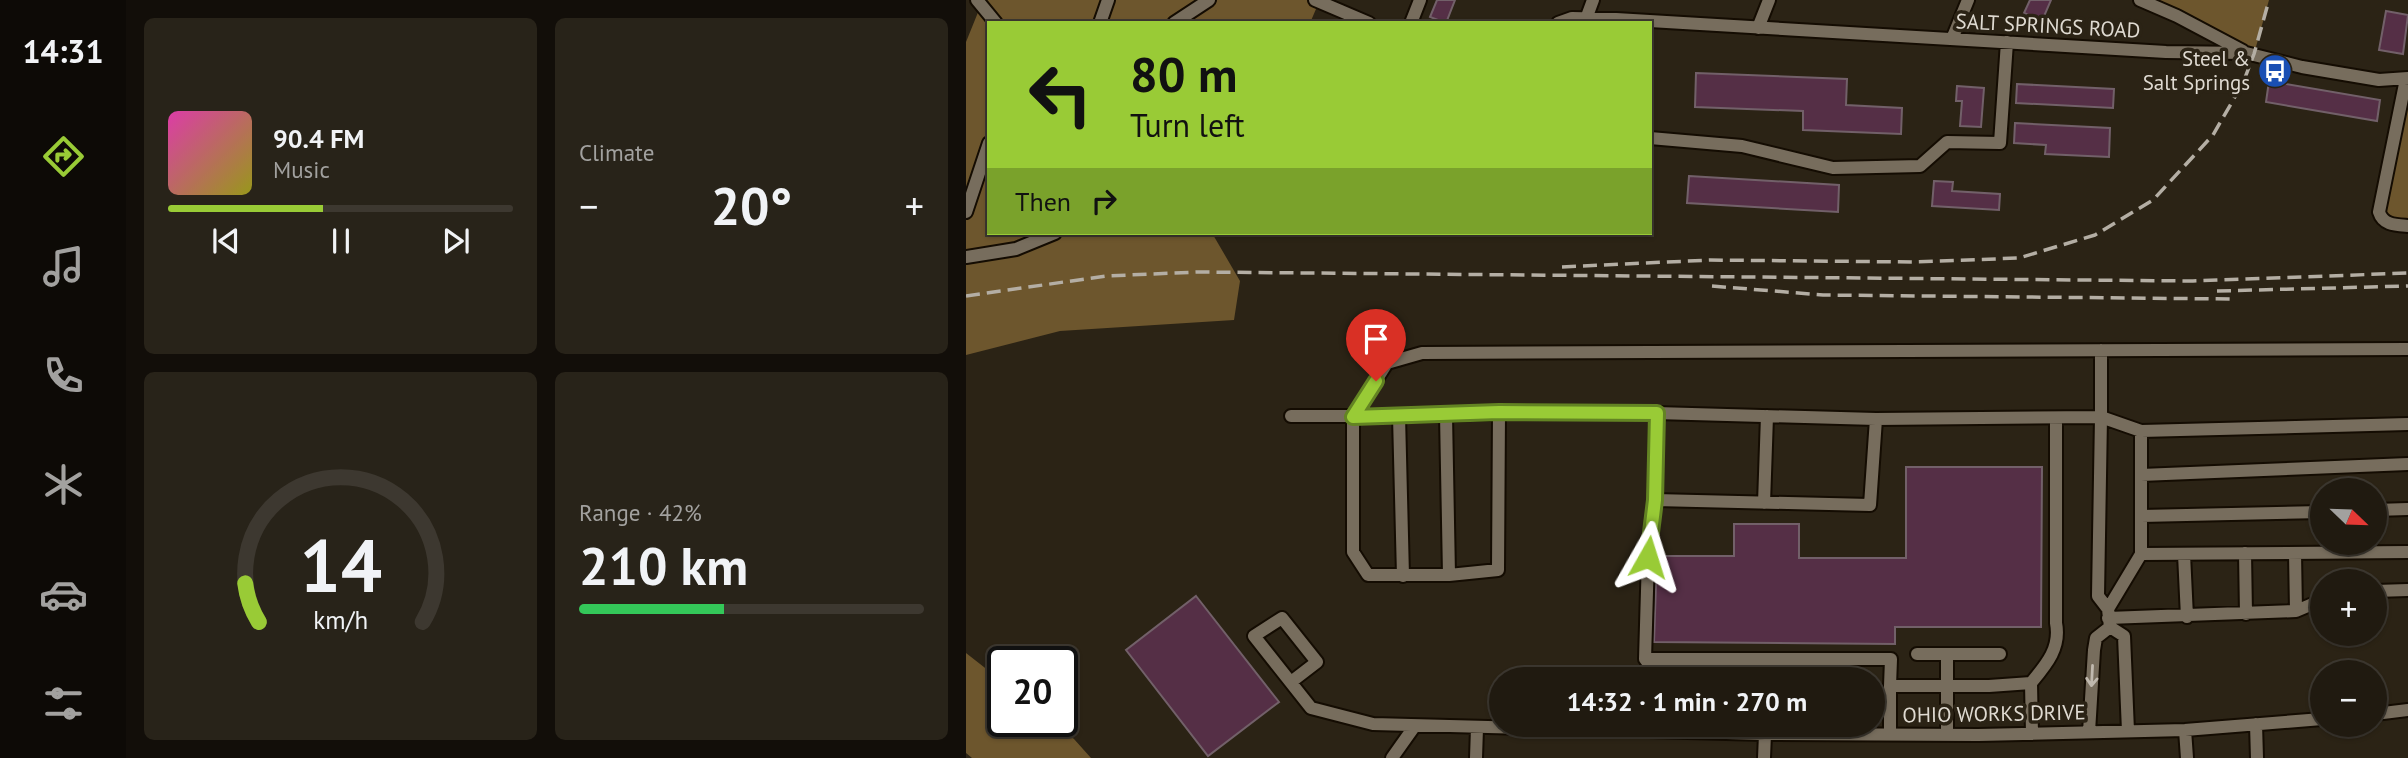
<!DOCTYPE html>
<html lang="en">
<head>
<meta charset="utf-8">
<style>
	body { margin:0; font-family:"PT Sans",sans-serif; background:#282319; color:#f1f3f6; height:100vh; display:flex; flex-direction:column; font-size:26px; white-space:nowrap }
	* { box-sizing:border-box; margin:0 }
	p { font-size:23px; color:#a2a19f }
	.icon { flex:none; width:38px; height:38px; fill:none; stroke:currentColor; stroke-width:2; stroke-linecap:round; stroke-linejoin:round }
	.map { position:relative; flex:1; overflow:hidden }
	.panel { display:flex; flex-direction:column; gap:18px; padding:18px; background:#120e09; width:840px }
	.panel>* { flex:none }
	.guide { position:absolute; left:21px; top:21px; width:665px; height:214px; border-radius:0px; box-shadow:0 2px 5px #0004,0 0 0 2px #3d3830; background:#99cb36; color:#111; overflow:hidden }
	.needle { width:46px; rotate:113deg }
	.controls { position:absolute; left:1344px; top:478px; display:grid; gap:14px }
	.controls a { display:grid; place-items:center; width:77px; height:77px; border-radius:50%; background:#201a10; box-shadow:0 2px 5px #0004,0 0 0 2px #3d3830; font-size:35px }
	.speed { position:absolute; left:21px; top:646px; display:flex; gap:14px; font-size:35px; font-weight:700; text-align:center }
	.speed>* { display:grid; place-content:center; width:91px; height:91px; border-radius:50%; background:#201a10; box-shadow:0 2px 5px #0004,0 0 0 2px #3d3830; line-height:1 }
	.speed .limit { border:4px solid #111; border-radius:10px; background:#fff; color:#111 }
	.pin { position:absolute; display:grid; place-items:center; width:60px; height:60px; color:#fff; margin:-72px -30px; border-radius:50% 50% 50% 0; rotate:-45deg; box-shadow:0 0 7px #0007 }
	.pin .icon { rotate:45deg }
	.me { position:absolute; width:77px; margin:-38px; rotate:6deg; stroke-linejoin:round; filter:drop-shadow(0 0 5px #0008) }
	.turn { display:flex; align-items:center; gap:24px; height:147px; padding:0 28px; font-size:32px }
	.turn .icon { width:91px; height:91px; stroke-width:2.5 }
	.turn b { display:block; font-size:49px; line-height:60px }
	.then { display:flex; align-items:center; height:66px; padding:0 28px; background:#0003; gap:14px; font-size:26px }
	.big { font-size:52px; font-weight:700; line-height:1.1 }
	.panel .card { flex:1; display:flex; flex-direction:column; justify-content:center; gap:10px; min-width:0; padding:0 24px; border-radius:10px; background:#282319 }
	.panel .dial { align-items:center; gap:0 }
	.dial svg { height:182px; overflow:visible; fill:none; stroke:#3d3830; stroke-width:7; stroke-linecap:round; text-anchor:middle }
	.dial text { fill:#f1f3f6; stroke:none }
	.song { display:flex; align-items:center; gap:21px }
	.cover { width:84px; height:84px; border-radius:10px; background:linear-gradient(135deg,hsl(320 70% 55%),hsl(60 70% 35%)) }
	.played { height:7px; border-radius:4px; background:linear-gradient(90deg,#99cb36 45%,#3d3830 45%) }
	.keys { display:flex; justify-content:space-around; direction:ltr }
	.heat { display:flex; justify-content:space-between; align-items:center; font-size:38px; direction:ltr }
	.charge { height:10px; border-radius:5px; background:linear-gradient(90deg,#34c759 42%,#3d3830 0) }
	.panel .tiles { flex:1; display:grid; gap:18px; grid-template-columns:repeat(2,1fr) }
	.trip { position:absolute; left:523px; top:667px; width:396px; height:70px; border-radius:35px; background:#201a10; box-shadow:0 2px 5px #0004,0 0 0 2px #3d3830; font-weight:700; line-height:70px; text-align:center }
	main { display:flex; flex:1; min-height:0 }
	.dock { display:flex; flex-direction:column; width:126px; justify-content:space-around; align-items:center; background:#0d0a06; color:#a2a19f }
	.dock .icon { width:49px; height:49px }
	.dock .selected { color:#99cb36 }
	.dock b { font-size:32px; color:#f1f3f6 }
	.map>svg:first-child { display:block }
	.forest { fill:#6d562d }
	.building { fill:#552f46; stroke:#726069; stroke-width:2 }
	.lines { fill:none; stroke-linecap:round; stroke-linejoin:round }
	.minor-casing { stroke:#140c02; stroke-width:16 }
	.minor { stroke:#776d5d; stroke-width:12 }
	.rail { stroke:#b4aea4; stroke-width:3.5; stroke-dasharray:14 7; stroke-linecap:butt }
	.oneway { stroke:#c0b9ae }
	.route-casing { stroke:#638423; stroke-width:18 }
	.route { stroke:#99cb36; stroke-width:12 }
	.labels { text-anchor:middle; stroke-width:7; stroke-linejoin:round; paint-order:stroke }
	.street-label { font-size:21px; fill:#dfdad1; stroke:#2b2315 }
	.poi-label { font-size:21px; fill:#dfdad1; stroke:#2b2315; text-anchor:end }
</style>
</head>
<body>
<main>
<nav class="dock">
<b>14:31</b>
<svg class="icon selected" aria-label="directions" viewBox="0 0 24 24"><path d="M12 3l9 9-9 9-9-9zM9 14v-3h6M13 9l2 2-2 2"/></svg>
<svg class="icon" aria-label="music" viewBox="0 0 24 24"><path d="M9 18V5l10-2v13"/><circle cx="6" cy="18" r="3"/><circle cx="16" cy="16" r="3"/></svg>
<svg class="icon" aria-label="phone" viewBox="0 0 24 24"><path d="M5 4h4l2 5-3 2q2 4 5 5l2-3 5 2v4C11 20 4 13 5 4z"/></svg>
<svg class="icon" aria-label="climate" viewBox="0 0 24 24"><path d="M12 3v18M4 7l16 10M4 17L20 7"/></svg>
<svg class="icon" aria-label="car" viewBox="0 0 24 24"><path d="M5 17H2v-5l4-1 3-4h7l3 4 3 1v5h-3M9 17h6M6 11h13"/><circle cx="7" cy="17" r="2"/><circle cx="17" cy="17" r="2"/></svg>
<svg class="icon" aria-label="filters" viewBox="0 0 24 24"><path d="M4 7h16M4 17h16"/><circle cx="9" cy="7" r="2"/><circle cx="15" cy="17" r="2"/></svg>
</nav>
<section class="panel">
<div class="tiles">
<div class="card">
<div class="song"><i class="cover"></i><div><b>90.4 FM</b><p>Music</p></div></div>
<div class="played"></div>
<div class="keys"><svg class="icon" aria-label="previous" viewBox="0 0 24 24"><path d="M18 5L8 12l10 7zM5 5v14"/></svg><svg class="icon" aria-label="pause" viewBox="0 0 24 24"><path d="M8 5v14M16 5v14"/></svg><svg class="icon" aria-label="next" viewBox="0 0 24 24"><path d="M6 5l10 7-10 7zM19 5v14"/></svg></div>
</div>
<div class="card"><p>Climate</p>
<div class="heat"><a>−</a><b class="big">20°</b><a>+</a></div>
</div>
<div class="card dial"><svg viewBox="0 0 100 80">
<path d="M14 69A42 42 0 1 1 86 69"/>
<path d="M14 69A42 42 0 0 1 8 52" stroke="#99cb36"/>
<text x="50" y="56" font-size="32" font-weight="700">14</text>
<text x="50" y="72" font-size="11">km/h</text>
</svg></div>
<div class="card"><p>Range · 42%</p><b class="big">210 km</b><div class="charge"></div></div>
</div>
</section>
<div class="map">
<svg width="1442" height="758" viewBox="0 0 1442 758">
	<rect width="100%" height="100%" fill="#2b2315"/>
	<path class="forest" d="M17 0H230L238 3 243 0H349L353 2 344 23H23V143L11 174 23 178V233H246L274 281 268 320 94 331 0 355V42Z
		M1174 0H1303L1288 54Z
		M1442 78V226L1417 220Z
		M0 653 37 682V721H85L108 739 125 758H6L0 753Z"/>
	<path class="building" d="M471 0H489L480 23 464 17Z
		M1064 0H1085L1076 21 1058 13Z
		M1420 11 1442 15 1437 54 1413 50Z
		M730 73 881 79 880 105 936 108 935 134 837 130V111L729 107Z
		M1303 81 1414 100 1411 121 1300 102Z
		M1051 84 1148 89 1147 108 1050 103Z
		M991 86 1018 88 1015 127 994 126 996 101H990Z
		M1049 123 1144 128 1143 157 1079 154 1080 145 1048 143Z
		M723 176 873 185 872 212 721 203Z
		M968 181 987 182 986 191 1034 194 1033 210 966 206Z
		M940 467H1076L1075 627H929V644L688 642 691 556H768V524H833V558H940Z
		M230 596 313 702 242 756 160 650Z"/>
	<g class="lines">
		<g class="minor-casing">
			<path id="minor" d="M11 0 30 23
				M349 0 403 23
				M1174 0 1211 16 1277 51
				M620 19 627 0
				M134 23 142 0
				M208 23 243 0
				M445 23 454 0
				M592 23 606 18 650 19 1200 52 1280 53 1336 67 1413 80 1442 78
				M792 28 803 0
				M986 39 1002 0
				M1440 79 1413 212C1417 225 1429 225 1442 226
				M684 138 776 146 867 168 954 166 981 142 1034 143 1041 42
				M0 212 23 143
				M0 257 50 249 89 233
				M533 413H690L689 500 904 505 910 419 690 413
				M480 415 533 413 532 570 483 575
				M325 416H433
				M910 419 1135 417V350
				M1442 424 1175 431V554L1442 552
				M1175 475 1442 464
				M689 500 682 557 679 659 694 679
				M798 503 801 416
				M1409 510 1442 509
				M1175 516 1356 512
				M1279 553 1280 614
				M1329 553 1330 611
				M1218 554 1221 617
				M437 576 433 416 480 415 483 575H402L387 552V417L421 363 456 353 1442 349
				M1409 591 1442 590
				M1142 609 1175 554
				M1142 618 1330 611 1356 600
				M951 654H981
				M679 659H925L924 686
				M325 682 351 662 316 618 288 636 345 708 407 724 799 734 1012 735 1219 730 1356 719
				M1065 683C1080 665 1095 648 1090 623V418
				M1409 714 1442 710
				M1290 724 1291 758
				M1219 730 1221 758
				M1162 731 1158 636 1144 627 1142 609 1132 596 1135 417 1175 431
				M1123 732 1128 650 1130 638 1144 627
				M924 735V686H1023L1065 683 1066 734
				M981 735V654H1034
				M426 758 448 727
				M510 758 511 728
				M798 758 799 734"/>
		</g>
		<use href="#minor" class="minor"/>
		<path class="rail" d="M596 267 744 260 947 262 1053 258 1129 235 1187 200 1247 135 1277 83 1288 54 1303 0
			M746 286 857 295 1264 299
			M1251 291 1442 286
			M0 296 140 276 232 272 1227 281 1442 273"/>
	</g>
	<defs><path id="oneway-shaft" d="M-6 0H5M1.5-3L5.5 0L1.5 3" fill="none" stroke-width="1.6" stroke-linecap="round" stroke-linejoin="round" transform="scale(1.75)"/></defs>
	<use class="oneway" href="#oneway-shaft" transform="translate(1126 676) rotate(93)"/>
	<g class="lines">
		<g class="route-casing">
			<path id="route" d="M410 381 387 417 533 412 691 413 689 500 682 557"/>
		</g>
		<use href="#route" class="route"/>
	</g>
	<defs>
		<g id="bus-disc" transform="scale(1.75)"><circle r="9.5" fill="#1a4fb4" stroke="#2b2315"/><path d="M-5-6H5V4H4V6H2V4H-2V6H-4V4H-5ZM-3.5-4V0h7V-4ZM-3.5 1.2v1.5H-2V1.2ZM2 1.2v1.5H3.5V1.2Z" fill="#fff"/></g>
	</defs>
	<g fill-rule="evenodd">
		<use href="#bus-disc" x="1309" y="71"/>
	</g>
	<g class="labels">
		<g class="street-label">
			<text transform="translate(1082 26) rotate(3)" y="7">SALT SPRINGS ROAD</text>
			<text transform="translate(1028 714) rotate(-1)" y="7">OHIO WORKS DRIVE</text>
		</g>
		<g class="poi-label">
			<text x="1284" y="66">Steel &amp;<tspan x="1284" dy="24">Salt Springs</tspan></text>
		</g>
	</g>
</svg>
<div class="controls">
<a><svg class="needle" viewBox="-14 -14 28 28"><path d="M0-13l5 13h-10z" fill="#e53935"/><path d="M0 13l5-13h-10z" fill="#a2a19f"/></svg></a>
<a>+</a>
<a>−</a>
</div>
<div class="speed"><div class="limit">20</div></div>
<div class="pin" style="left:410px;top:381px;background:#d93025"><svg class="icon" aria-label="arrive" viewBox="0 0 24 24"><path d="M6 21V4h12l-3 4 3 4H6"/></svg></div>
<svg class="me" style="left:682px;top:557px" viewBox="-20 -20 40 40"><path d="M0-17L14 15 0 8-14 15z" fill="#99cb36" stroke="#fff" stroke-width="4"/></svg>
<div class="trip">14:32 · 1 min · 270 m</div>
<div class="guide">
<div class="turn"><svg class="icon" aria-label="left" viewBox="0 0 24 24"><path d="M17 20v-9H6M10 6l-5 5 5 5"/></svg><div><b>80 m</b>Turn left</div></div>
<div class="then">Then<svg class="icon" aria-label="right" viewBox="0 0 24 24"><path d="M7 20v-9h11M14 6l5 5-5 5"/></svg></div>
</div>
</div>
</main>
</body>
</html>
